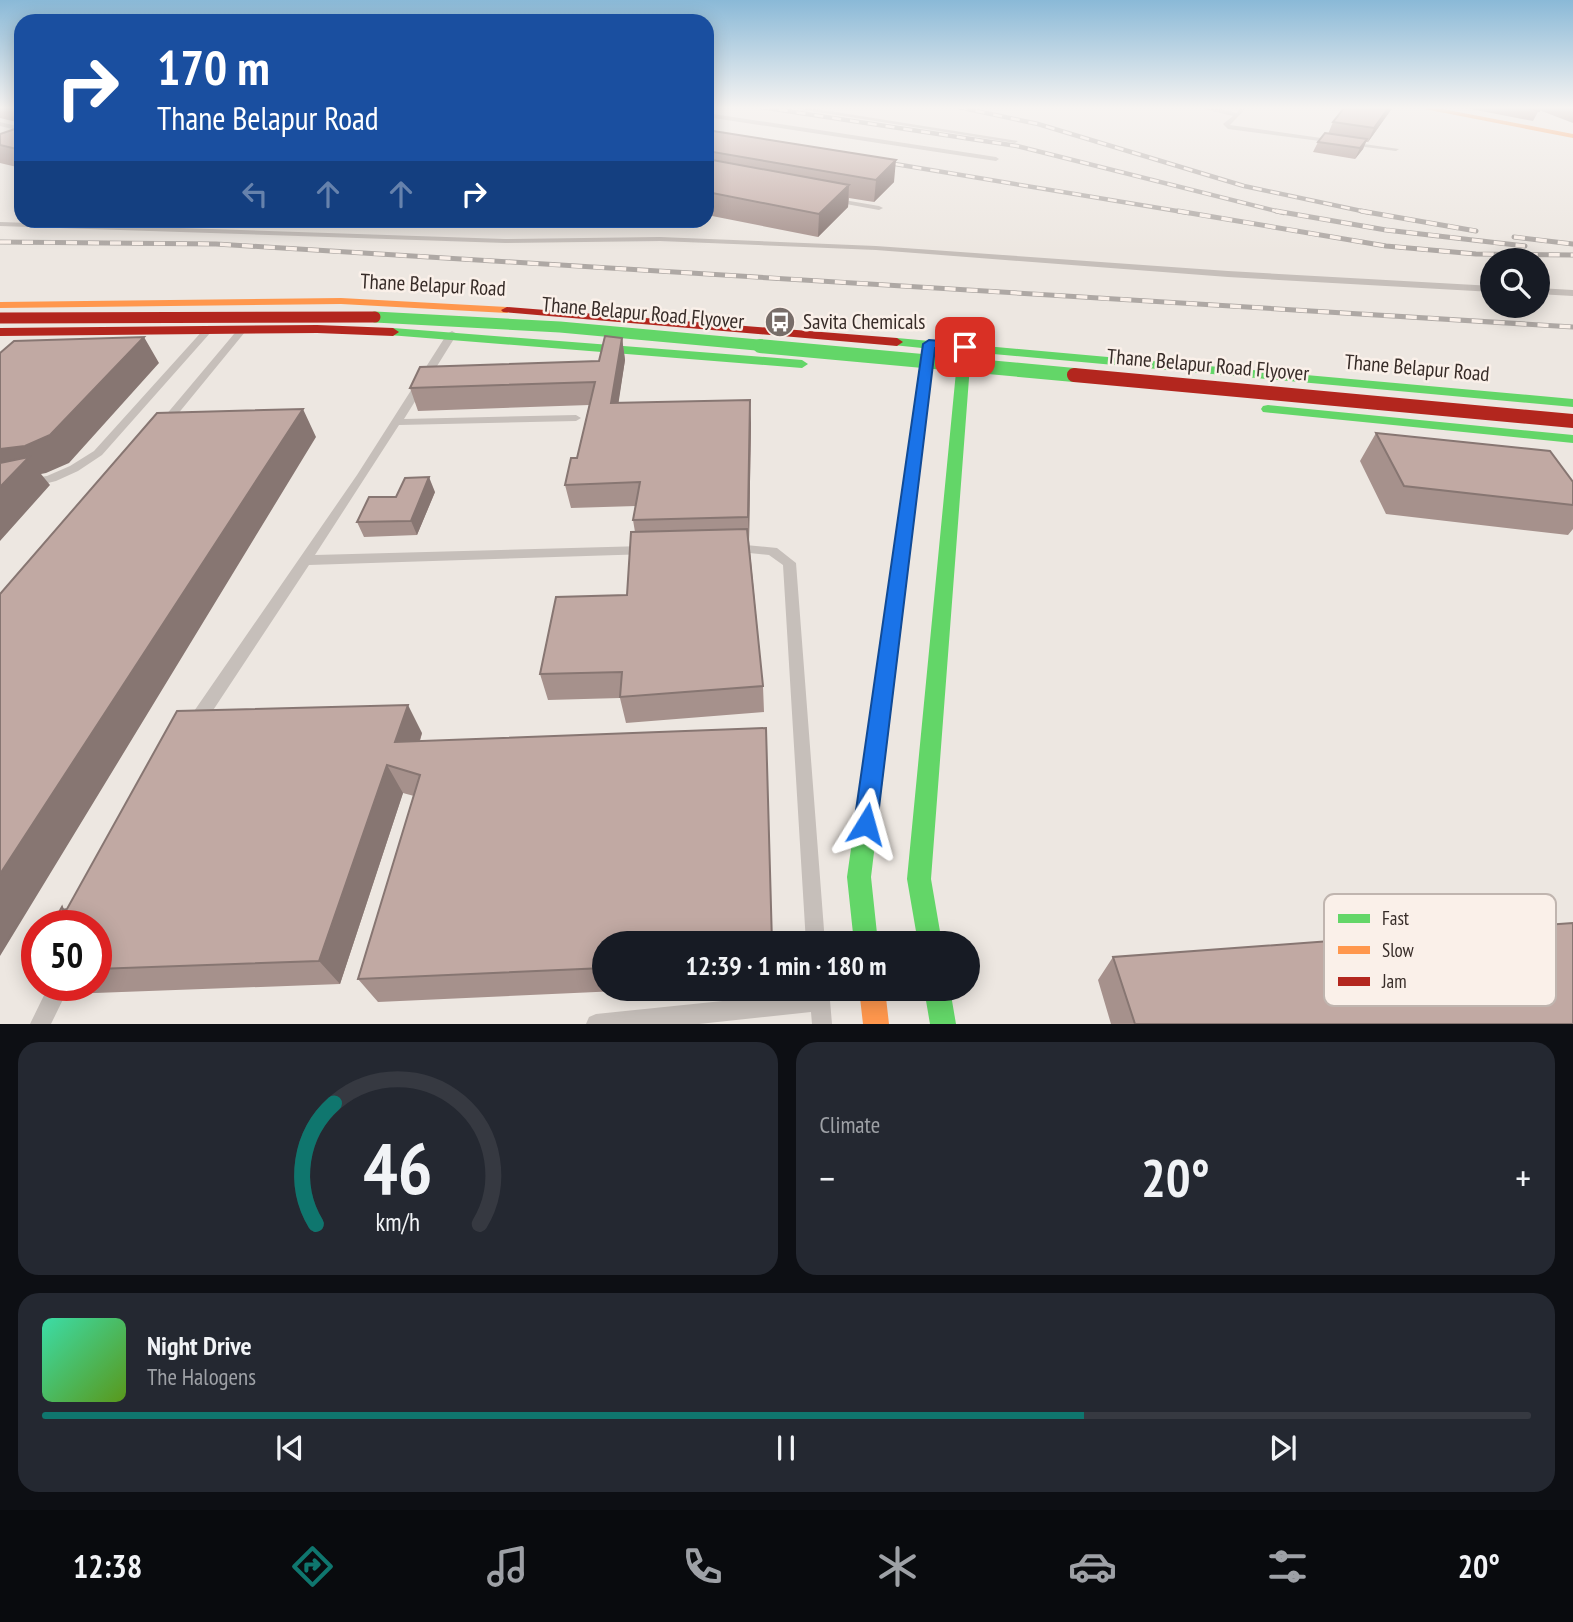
<!DOCTYPE html>
<html lang="en">
<head>
<meta charset="utf-8">
<style>
	body { margin:0; font-family:"PT Sans Narrow",sans-serif; background:#242831; color:#f1f3f6; height:100vh; display:flex; flex-direction:column; font-size:26px; white-space:nowrap }
	* { box-sizing:border-box; margin:0 }
	p { font-size:23px; color:#9ea1a6 }
	.icon { flex:none; width:38px; height:38px; fill:none; stroke:currentColor; stroke-width:2; stroke-linecap:round; stroke-linejoin:round }
	.map { position:relative; height:1024px; overflow:hidden }
	.panel { display:flex; flex-direction:column; gap:18px; padding:18px; background:#0d0f14; flex:1 }
	.panel>* { flex:none }
	.hud { position:absolute; left:14px; top:14px; width:700px; height:214px; border-radius:21px; box-shadow:0 4px 18px #0003; background:#1a4fa0; color:#fff; overflow:hidden }
	.fabs { position:absolute; left:1480px; top:248px; display:grid; gap:14px }
	.fabs a { display:grid; place-items:center; width:70px; height:70px; border-radius:50%; background:#171b24; box-shadow:0 4px 18px #0003; font-size:35px }
	.speed { position:absolute; left:21px; top:910px; display:flex; gap:14px; font-size:35px; font-weight:700; text-align:center }
	.speed>* { display:grid; place-content:center; width:91px; height:91px; border-radius:50%; background:#171b24; box-shadow:0 4px 18px #0003; line-height:1 }
	.speed .limit { border:10px solid #d22; background:#fff; color:#111 }
	.pin { position:absolute; display:grid; place-items:center; width:60px; height:60px; color:#fff; margin:-30px; border-radius:14px; box-shadow:0 4px 10px #0006 }
	.me { position:absolute; width:77px; margin:-38px; rotate:8deg; stroke-linejoin:round; filter:drop-shadow(0 0 5px #0008) }
	.turn { display:flex; align-items:center; gap:24px; height:147px; padding:0 28px; font-size:32px }
	.turn .icon { width:91px; height:91px; stroke-width:2.5 }
	.turn b { display:block; font-size:49px; line-height:60px }
	.lanes { display:flex; align-items:center; height:66px; padding:0 28px; background:#0003; justify-content:center; gap:35px; direction:ltr }
	.lanes .off { opacity:.35 }
	.big { font-size:52px; font-weight:800; line-height:1.1 }
	.panel .card { flex:1; display:flex; flex-direction:column; justify-content:center; gap:10px; min-width:0; padding:0 24px; border-radius:21px; background:#242831 }
	.panel .dial { align-items:center; gap:0 }
	.dial svg { height:182px; overflow:visible; fill:none; stroke:#363941; stroke-width:7; stroke-linecap:round; text-anchor:middle }
	.dial text { fill:#f1f3f6; stroke:none }
	.song { display:flex; align-items:center; gap:21px }
	.cover { width:84px; height:84px; border-radius:10px; background:linear-gradient(135deg,hsl(160 70% 55%),hsl(90 70% 35%)) }
	.played { height:7px; border-radius:4px; background:linear-gradient(90deg,#0f766e 70%,#363941 70%) }
	.keys { display:flex; justify-content:space-around; direction:ltr }
	.heat { display:flex; justify-content:space-between; align-items:center; font-size:38px; direction:ltr }
	.panel .tiles { flex:1; display:grid; gap:18px; grid-template-columns:1fr 1fr }
	.card:last-child { grid-column:span 2 }
	.trip { position:absolute; left:592px; top:931px; width:388px; height:70px; border-radius:35px; background:#171b24; box-shadow:0 4px 18px #0003; font-weight:800; line-height:70px; text-align:center }
	.menu { display:flex; height:112px; justify-content:space-around; align-items:center; background:#090b0e; color:#9ea1a6 }
	.menu .icon { width:49px; height:49px }
	.menu .on { color:#0f766e }
	.menu b { font-size:32px; color:#f1f3f6 }
	.map>svg:first-child { display:block }
	.lines { fill:none; stroke-linecap:round; stroke-linejoin:round }
	.lane { fill:#c6bfba; fill-rule:evenodd }
	.fast { fill:#63d668; fill-rule:evenodd }
	.slow { fill:#ff974d; fill-rule:evenodd }
	.jam { fill:#b3261e; fill-rule:evenodd }
	.rail-far1-casing { stroke:#aea8a4; stroke-width:4.5 }
	.rail-casing { stroke:#aea8a4; stroke-width:5 }
	.rail-far1 { stroke:#faf0e9; stroke-width:2.5; stroke-dasharray:9; stroke-linecap:butt }
	.rail { stroke:#faf0e9; stroke-width:3.5; stroke-dasharray:11; stroke-linecap:butt }
	.fast-bridge-far1 { stroke:#63d668; stroke-width:11 }
	.fast-bridge { stroke:#63d668; stroke-width:14 }
	.jam-bridge-far1 { stroke:#b3261e; stroke-width:11 }
	.jam-bridge { stroke:#b3261e; stroke-width:14 }
	.wall { fill:#a6918c }
	.shaded-wall { fill:#877672 }
	.building { fill:#c1a9a3; stroke:#877672; stroke-width:2 }
	.route { fill:#1a73e8; stroke:#114b97; stroke-width:2 }
	.labels { text-anchor:middle; stroke-width:5; stroke-linejoin:round; paint-order:stroke }
	.far-street-label { font-size:21px; fill:#372c28; stroke:#faf0e9 }
	.far-poi-label { font-size:21px; fill:#372c28; stroke:#faf0e9; text-anchor:start }
	.key { fill:#faf0e9; stroke:#c0b5af; stroke-width:2 }
	.key-label { font-size:19px; fill:#372c28 }
</style>
</head>
<body>
<div class="map">
<svg width="1573" height="1024" viewBox="0 0 1573 1024">
	<rect width="100%" height="100%" fill="#ede7e1"/>
	<g class="lines">
		<path class="lane" d="M786 107H804L1018 141 1015 143Z
			M1196 107H1210L1237 113 1241 107H1247L1230 125 1399 149 1396 151 1228 129 1223 124 1233 116Z
			M707 113 996 157 999 159 996 161 707 117Z
			M0 122 21 127V131L0 126Z
			M832 198 879 206 883 208 879 210 835 202H832Z
			M457 220H504L480 226Z
			M0 222 505 239 660 237 876 246 1228 271 1493 286V292L1228 277 876 250 660 241 505 243 0 226Z
			M1538 288 1573 290V296L1538 294Z
			M208 327 211 328V332L102 455 78 471 56 481 28 488 0 491V483L47 476 70 466 94 451 205 328Z
			M242 327 245 328V332L168 426H160L159 424 160 422 239 328Z
			M452 331 457 334 404 419 576 415 581 418 576 421 399 425 315 555 644 546 649 548 650 551 649 554 309 565 202 727 196 729 190 727 188 722 190 717 357 475 447 334Z
			M735 544 777 548 796 563 825 943H806L783 565 769 555 730 551 729 548 730 545Z
			M49 985H70L51 1024H30Z
			M809 989H829L832 1024H812L811 1012 699 1024H586L589 1017 596 1014 809 992Z"/>
		<path class="fast" d="M393 328 802 360 808 364 802 368 389 335V329Z
			M897 338 1573 399V407L971 352 931 879 942 943H918L907 879 958 351 935 349 871 877 878 943H854L847 877 922 348 893 345V339Z
			M1268 405 1573 435V443L1263 412 1261 409 1263 406Z
			M924 989H950L956 1024H930Z"/>
		<path class="slow" d="M1414 107H1432L1573 134V138Z
			M341 298 507 307 513 310 507 313 341 304 0 308V302Z
			M859 989H885L889 1024H863Z"/>
		<path class="jam" d="M507 307 897 338 903 342 897 346 503 312 501 310Z
			M317 325 393 328 399 332 393 336 317 333 0 336V328Z"/>
		<g class="rail-far1-casing">
			<path id="rail-far1" d="M761 107 1017 146 1284 213
				M958 107 1038 124 1244 186 1371 213
				M877 161 1189 213"/>
		</g>
		<g class="rail-casing">
			<path id="rail" d="M1178 211 1386 246 1476 254 1573 255
				M1276 211 1386 230 1525 246
				M1361 211 1476 231
				M1514 237 1573 244
				M0 242 216 244 1573 327"/>
		</g>
		<use href="#rail-far1" class="rail-far1"/>
		<use href="#rail" class="rail"/>
		<path class="fast-bridge-far1" d="M375 317 560 327 779 347"/>
		<path class="fast-bridge" d="M760 346 1074 375"/>
		<path class="jam-bridge-far1" d="M0 318 375 317"/>
		<path class="jam-bridge" d="M1074 375 1573 421"/>
	</g>
	<path class="wall" d="M0 107H21V123L0 118Z
		M1393 107 1368 142H1366L1363 149 1355 159 1313 152 1318 142 1328 134 1333 122Z
		M1471 107H1573V123L1539 110 1533 121 1471 109Z
		M21 127V168L0 163V134Z
		M707 130 894 182 874 202 849 198 848 207 818 237 707 215Z
		M622 338 625 360 618 403 751 423 749 541 763 686 764 712 626 723 620 698 548 700 540 674 627 595 635 532 633 520 636 506 571 508 565 485 577 458 589 405 418 411 410 388 599 361Z
		M1376 433 1573 482V529L1568 535 1386 514 1360 461Z
		M435 492 417 535 364 537 357 522 396 497Z
		M422 733 420 741 604 943V989H662L378 1002 358 979 414 796 403 793 340 984 68 994 55 985H96V926H51L62 907 66 910Z
		M1113 957 1573 1024H1111L1098 980Z"/>
	<path class="shaded-wall" d="M1389 107H1393L1368 142 1374 128Z
		M1367 139 1363 149 1355 159 1360 148Z
		M896 160 894 182 874 202 876 180Z
		M849 185 848 207 818 237 819 214Z
		M144 337 159 363 69 463 46 473 41 474 50 485 0 541V449Z
		M622 338 625 360 615 426 611 403Z
		M750 400 751 423 749 541 748 517Z
		M303 409 316 437 0 956V874Z
		M429 477 435 492 417 535 411 521Z
		M408 705 422 733 410 770 395 742Z
		M387 765 403 793 340 984 319 961Z"/>
	<path class="building" d="M1345 107H1389L1374 128 1333 122Z
		M1522 107H1539V111Z
		M21 127V150L0 145V134Z
		M707 130 896 160 876 180 707 151Z
		M1325 133 1367 139 1360 148 1318 142Z
		M707 159 849 185 819 214 707 192Z
		M605 336 622 338 611 403 750 400 748 517 633 520 640 482 565 485 571 458H577L595 382 410 388 420 367 599 361Z
		M144 337 50 435 25 446 0 449V353L14 341Z
		M303 409 0 874V594L157 413Z
		M1376 433 1550 451 1573 482V505L1404 486Z
		M29 457 0 487V463Z
		M429 477 411 521 357 522 369 497H396L405 478Z
		M747 529 763 686 620 697 622 672 540 674 556 597 627 595 631 532Z
		M408 705 395 742 766 728 772 943H604V968L358 979 420 775 387 765 319 961 96 969V926H51L62 907 63 910 67 909 177 711Z
		M1573 923V1024H1135L1113 957Z
		M37 950V961L31 959Z"/>
	<linearGradient id="sky" x2="0" y2="1"><stop stop-color="#8ab9d7"/><stop offset="0.43" stop-color="#f7f4f2"/><stop offset="1" stop-color="#f7f4f2" stop-opacity="0"/></linearGradient>
	<rect width="1573" height="251" fill="url(#sky)"/>
	<path class="route" d="M929 340 965 343 971 347 965 351 935 348 877 824 873 832 866 835 858 832 854 824 923 344Z"/>
	<defs>
		<g id="bus-disc" transform="scale(1.575)"><circle r="9.5" fill="#776d69" stroke="#faf0e9"/><path d="M-5-6H5V4H4V6H2V4H-2V6H-4V4H-5ZM-3.5-4V0h7V-4ZM-3.5 1.2v1.5H-2V1.2ZM2 1.2v1.5H3.5V1.2Z" fill="#fff"/></g>
	</defs>
	<g fill-rule="evenodd">
		<use href="#bus-disc" x="780" y="322"/>
	</g>
	<g class="labels">
		<g class="far-street-label">
			<text transform="translate(433 285) rotate(3)" y="7">Thane Belapur Road</text>
			<text transform="translate(643 313) rotate(5)" y="7">Thane Belapur Road Flyover</text>
			<text transform="translate(1208 365) rotate(5)" y="7">Thane Belapur Road Flyover</text>
			<text transform="translate(1417 368) rotate(5)" y="7">Thane Belapur Road</text>
		</g>
		<g class="far-poi-label">
			<text x="803" y="329">Savita Chemicals</text>
		</g>
	</g>
	<rect x="1324" y="894" width="232" height="112" rx="10" class="key"/>
	<rect x="1338" y="914" width="32" height="9" fill="#63d668"/>
	<rect x="1338" y="946" width="32" height="8" fill="#ff974d"/>
	<rect x="1338" y="977" width="32" height="9" fill="#b3261e"/>
	<g class="key-label">
		<text x="1382" y="925">Fast</text>
		<text x="1382" y="957">Slow</text>
		<text x="1382" y="988">Jam</text>
	</g>
</svg>
<div class="fabs">
<a><svg class="icon" aria-label="search" viewBox="0 0 24 24"><circle cx="10" cy="10" r="6"/><path d="M15 15l6 6"/></svg></a>
</div>
<div class="speed"><div class="limit">50</div></div>
<div class="pin" style="left:965px;top:347px;background:#d93025"><svg class="icon" aria-label="arrive" viewBox="0 0 24 24"><path d="M6 21V4h12l-3 4 3 4H6"/></svg></div>
<svg class="me" style="left:866px;top:824px" viewBox="-20 -20 40 40"><path d="M0-17L14 15 0 8-14 15z" fill="#1a73e8" stroke="#fff" stroke-width="4"/></svg>
<div class="trip">12:39 · 1 min · 180 m</div>
<div class="hud">
<div class="turn"><svg class="icon" aria-label="right" viewBox="0 0 24 24"><path d="M7 20v-9h11M14 6l5 5-5 5"/></svg><div><b>170 m</b>Thane Belapur Road</div></div>
<div class="lanes"><svg class="icon off" aria-label="left" viewBox="0 0 24 24"><path d="M17 20v-9H6M10 6l-5 5 5 5"/></svg><svg class="icon off" aria-label="ahead" viewBox="0 0 24 24"><path d="M12 20V5M6 11l6-6 6 6"/></svg><svg class="icon off" aria-label="ahead" viewBox="0 0 24 24"><path d="M12 20V5M6 11l6-6 6 6"/></svg><svg class="icon" aria-label="right" viewBox="0 0 24 24"><path d="M7 20v-9h11M14 6l5 5-5 5"/></svg></div>
</div>
</div>
<section class="panel">
<div class="tiles">
<div class="card dial"><svg viewBox="0 0 100 80">
<path d="M14 69A42 42 0 1 1 86 69"/>
<path d="M14 69A42 42 0 0 1 22 16" stroke="#0f766e"/>
<text x="50" y="56" font-size="32" font-weight="700">46</text>
<text x="50" y="72" font-size="11">km/h</text>
</svg></div>
<div class="card"><p>Climate</p>
<div class="heat"><a>−</a><b class="big">20°</b><a>+</a></div>
</div>
<div class="card">
<div class="song"><i class="cover"></i><div><b>Night Drive</b><p>The Halogens</p></div></div>
<div class="played"></div>
<div class="keys"><svg class="icon" aria-label="previous" viewBox="0 0 24 24"><path d="M18 5L8 12l10 7zM5 5v14"/></svg><svg class="icon" aria-label="pause" viewBox="0 0 24 24"><path d="M8 5v14M16 5v14"/></svg><svg class="icon" aria-label="next" viewBox="0 0 24 24"><path d="M6 5l10 7-10 7zM19 5v14"/></svg></div>
</div>
</div>
</section>
<nav class="menu">
<b>12:38</b>
<svg class="icon on" aria-label="directions" viewBox="0 0 24 24"><path d="M12 3l9 9-9 9-9-9zM9 14v-3h6M13 9l2 2-2 2"/></svg>
<svg class="icon" aria-label="music" viewBox="0 0 24 24"><path d="M9 18V5l10-2v13"/><circle cx="6" cy="18" r="3"/><circle cx="16" cy="16" r="3"/></svg>
<svg class="icon" aria-label="phone" viewBox="0 0 24 24"><path d="M5 4h4l2 5-3 2q2 4 5 5l2-3 5 2v4C11 20 4 13 5 4z"/></svg>
<svg class="icon" aria-label="climate" viewBox="0 0 24 24"><path d="M12 3v18M4 7l16 10M4 17L20 7"/></svg>
<svg class="icon" aria-label="car" viewBox="0 0 24 24"><path d="M5 17H2v-5l4-1 3-4h7l3 4 3 1v5h-3M9 17h6M6 11h13"/><circle cx="7" cy="17" r="2"/><circle cx="17" cy="17" r="2"/></svg>
<svg class="icon" aria-label="filters" viewBox="0 0 24 24"><path d="M4 7h16M4 17h16"/><circle cx="9" cy="7" r="2"/><circle cx="15" cy="17" r="2"/></svg>
<b>20°</b>
</nav>
</body>
</html>
